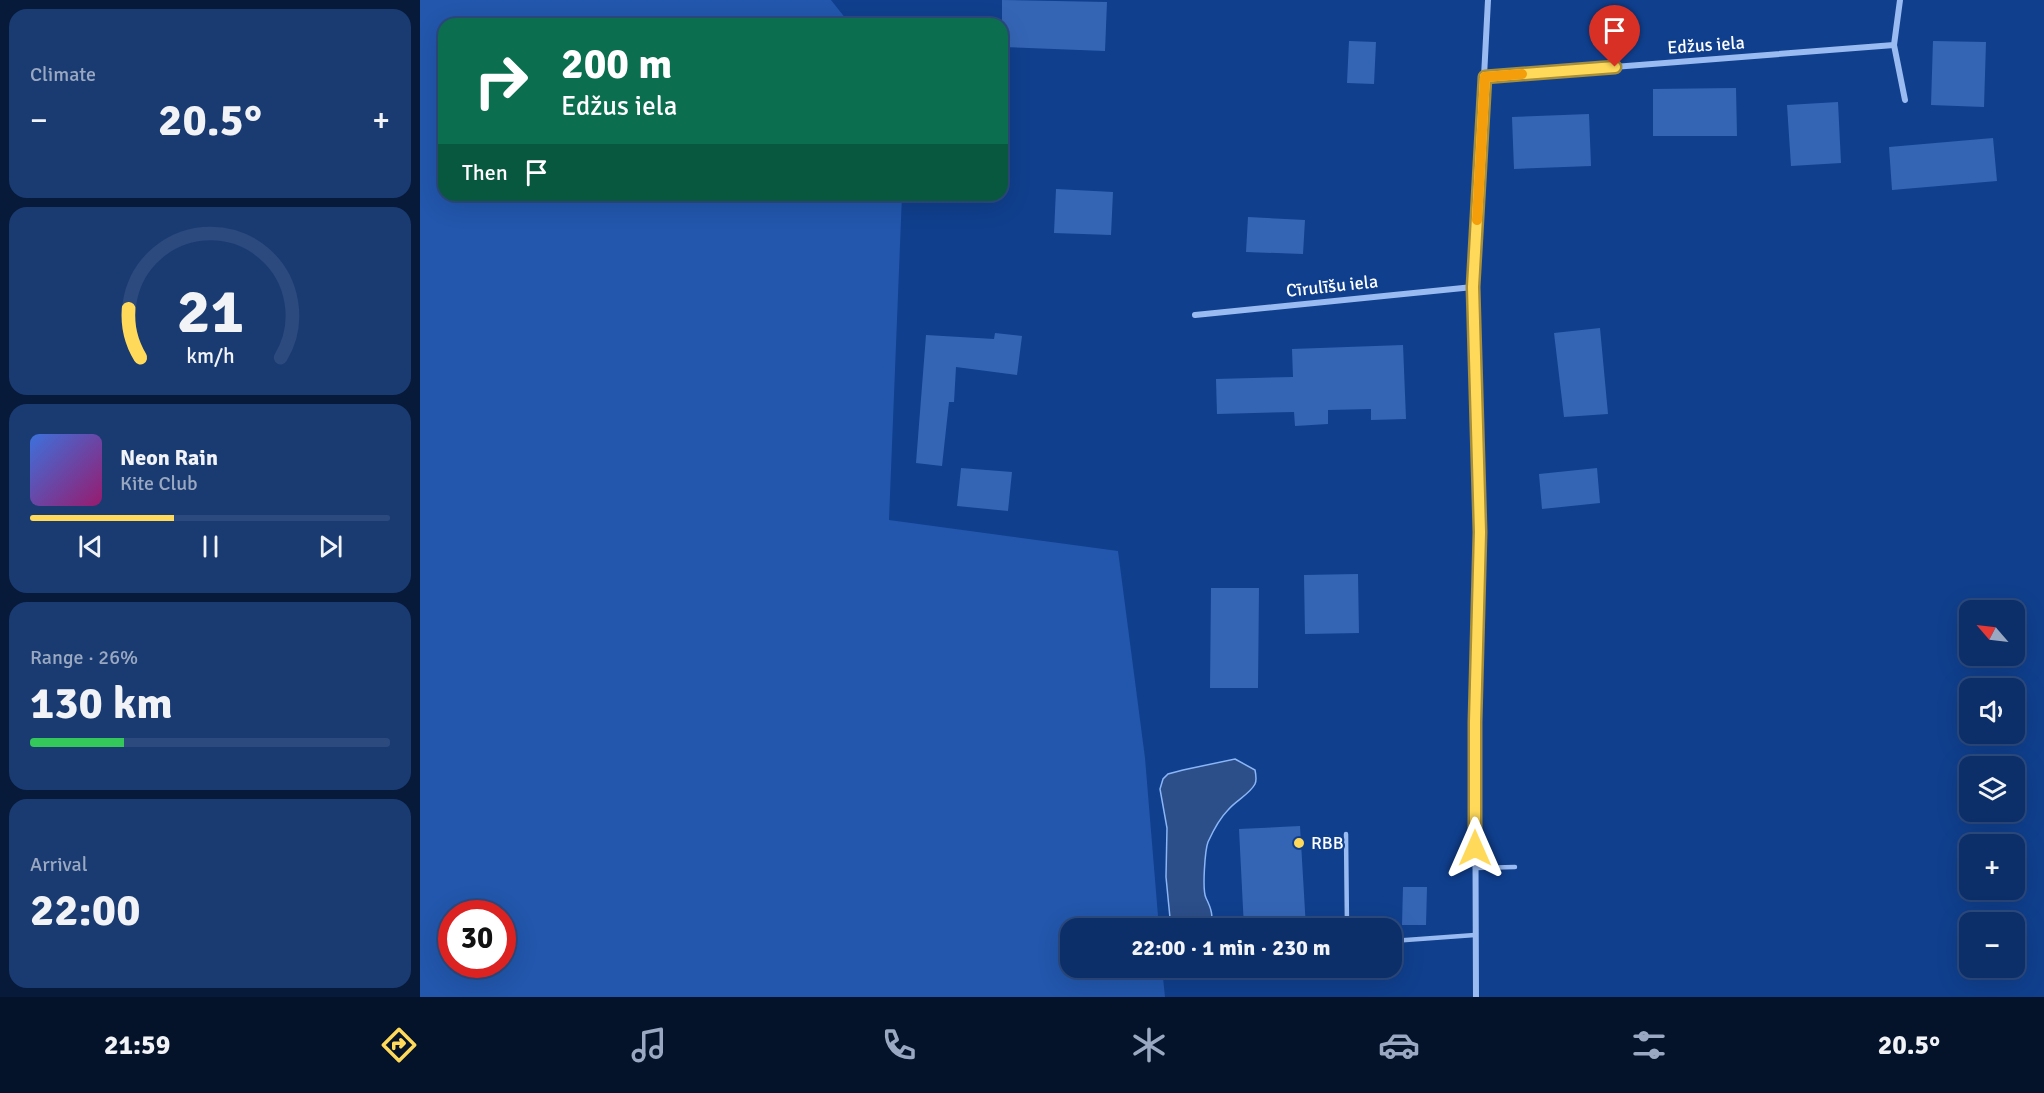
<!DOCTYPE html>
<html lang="en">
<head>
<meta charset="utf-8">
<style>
	body { margin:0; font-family:Signika,sans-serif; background:#1a3b72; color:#f1f3f6; height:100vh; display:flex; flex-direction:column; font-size:22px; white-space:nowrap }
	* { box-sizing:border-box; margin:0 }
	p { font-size:20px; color:#9aa9c1 }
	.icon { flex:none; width:33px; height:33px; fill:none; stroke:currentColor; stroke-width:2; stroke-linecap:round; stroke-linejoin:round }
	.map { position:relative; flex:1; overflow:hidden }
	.details { display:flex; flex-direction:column; gap:9px; padding:9px; background:#071a3a; width:420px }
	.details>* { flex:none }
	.guide { position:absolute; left:18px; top:18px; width:570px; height:183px; border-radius:18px; box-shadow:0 6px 24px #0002,0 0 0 2px #2c4a7e; background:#0b6e4f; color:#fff; overflow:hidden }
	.needle { width:39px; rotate:298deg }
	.buttons { position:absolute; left:1539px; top:600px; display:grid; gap:12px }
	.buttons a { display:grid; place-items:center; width:66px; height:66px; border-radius:12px; background:#0c2f6a; box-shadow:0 6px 24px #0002,0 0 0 2px #2c4a7e; font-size:30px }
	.speed { position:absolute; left:18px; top:900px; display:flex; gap:12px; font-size:30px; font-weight:700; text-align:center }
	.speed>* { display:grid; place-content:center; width:78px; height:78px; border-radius:50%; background:#0c2f6a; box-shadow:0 6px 24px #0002,0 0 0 2px #2c4a7e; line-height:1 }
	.speed .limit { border:9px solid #d22; background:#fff; color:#111 }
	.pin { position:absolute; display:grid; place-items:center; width:51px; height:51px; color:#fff; margin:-62px -26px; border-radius:50% 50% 50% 0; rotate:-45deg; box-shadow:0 0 6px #0007 }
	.pin .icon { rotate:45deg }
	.me { position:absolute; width:66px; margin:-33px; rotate:0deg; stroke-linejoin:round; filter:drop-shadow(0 0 4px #0008) }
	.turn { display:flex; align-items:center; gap:21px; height:126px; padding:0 24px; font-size:27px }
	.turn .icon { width:78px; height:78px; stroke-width:2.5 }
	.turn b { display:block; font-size:42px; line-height:51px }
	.then { display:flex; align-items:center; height:57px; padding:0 24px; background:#0003; gap:12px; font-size:22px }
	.big { font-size:45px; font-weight:700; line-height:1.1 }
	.details .card { flex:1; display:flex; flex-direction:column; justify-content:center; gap:9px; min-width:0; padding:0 21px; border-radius:18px; background:#1a3b72 }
	.details .dial { align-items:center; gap:0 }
	.dial svg { height:156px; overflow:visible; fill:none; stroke:#2c4a7e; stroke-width:7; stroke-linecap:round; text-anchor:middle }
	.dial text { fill:#f1f3f6; stroke:none }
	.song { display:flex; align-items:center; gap:18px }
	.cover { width:72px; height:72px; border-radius:9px; background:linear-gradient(135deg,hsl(220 70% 55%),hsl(320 70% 35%)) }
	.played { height:6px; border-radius:3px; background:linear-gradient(90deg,#ffda5a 40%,#2c4a7e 40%) }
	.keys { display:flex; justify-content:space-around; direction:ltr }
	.heat { display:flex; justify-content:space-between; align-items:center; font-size:33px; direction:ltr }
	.charge { height:9px; border-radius:4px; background:linear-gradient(90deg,#34c759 26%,#2c4a7e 0) }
	.trip { position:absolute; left:640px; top:918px; width:342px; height:60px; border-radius:18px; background:#0c2f6a; box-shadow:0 6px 24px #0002,0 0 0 2px #2c4a7e; font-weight:700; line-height:60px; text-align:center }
	.tabs { display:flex; height:96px; justify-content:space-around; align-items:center; background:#05132a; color:#9aa9c1 }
	.tabs .icon { width:42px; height:42px }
	.tabs .active { color:#ffda5a }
	.tabs b { font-size:27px; color:#f1f3f6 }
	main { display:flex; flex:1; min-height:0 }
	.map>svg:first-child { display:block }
	.green { fill:#2257ad; fill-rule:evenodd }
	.water { fill:#2c4e89; stroke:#8ab5f6; stroke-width:1.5 }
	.building { fill:#3465b5 }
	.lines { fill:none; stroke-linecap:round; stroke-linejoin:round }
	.service { stroke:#99bbf2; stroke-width:4.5 }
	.minor { stroke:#99bbf2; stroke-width:6 }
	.route-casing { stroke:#a68e3a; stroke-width:15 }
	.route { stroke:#ffda5a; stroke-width:10 }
	.slow { stroke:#f59e0b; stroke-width:10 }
	.poi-dot { fill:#ffda5a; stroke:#103f8d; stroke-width:2 }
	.labels { text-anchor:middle; stroke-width:4.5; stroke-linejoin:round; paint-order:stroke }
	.street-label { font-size:18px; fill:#fff; stroke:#103f8d }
	.poi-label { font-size:18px; fill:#fff; stroke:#103f8d; text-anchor:start }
</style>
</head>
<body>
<main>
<section class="details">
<div class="card"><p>Climate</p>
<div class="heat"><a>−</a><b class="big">20.5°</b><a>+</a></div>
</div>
<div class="card dial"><svg viewBox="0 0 100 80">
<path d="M14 69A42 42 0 1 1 86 69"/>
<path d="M14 69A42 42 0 0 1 8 44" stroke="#ffda5a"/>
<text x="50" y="56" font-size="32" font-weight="700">21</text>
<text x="50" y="72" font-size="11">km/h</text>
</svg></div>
<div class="card">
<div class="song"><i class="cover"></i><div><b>Neon Rain</b><p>Kite Club</p></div></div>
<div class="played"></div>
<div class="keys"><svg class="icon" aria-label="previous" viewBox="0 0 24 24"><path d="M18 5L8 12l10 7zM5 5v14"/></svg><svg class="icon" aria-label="pause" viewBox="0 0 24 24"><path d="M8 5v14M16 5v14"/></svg><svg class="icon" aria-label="next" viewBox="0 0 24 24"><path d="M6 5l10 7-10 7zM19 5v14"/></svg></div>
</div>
<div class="card"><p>Range · 26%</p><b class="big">130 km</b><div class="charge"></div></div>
<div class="card"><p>Arrival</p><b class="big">22:00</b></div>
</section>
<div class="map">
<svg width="1624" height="997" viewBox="0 0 1624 997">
	<rect width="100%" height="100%" fill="#103f8d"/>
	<path class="green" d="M0 0H411L430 24H24V195H482L469 520 698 551 725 758 739 928H651V968H742L745 997H0ZM32 914H82V964H32Z"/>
	<path class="water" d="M815 759 835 770C836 775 837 780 835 784 830 794 815 801 808 810 799 819 793 831 788 842 785 850 782 890 786 898 791 908 794 916 790 928H751L746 877 747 828 740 789 743 779 748 774 763 770Z"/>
	<path class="building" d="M582 0 687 2 685 51 582 47Z
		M929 41 956 42 954 84 927 83Z
		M1513 41 1566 42 1564 107 1511 105Z
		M1316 88 1317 136H1233V89Z
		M1418 102 1421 163 1371 166 1367 105Z
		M1169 114 1171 166 1094 169 1092 117Z
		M1573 138 1577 181 1472 190 1469 147Z
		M636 189 693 192 691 235 634 233Z
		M828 217 885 220 883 254 826 252Z
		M1180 328 1188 414 1144 417 1134 333Z
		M575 333 602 336 597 375 536 367 534 402H529L522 466 496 463 506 335 574 339Z
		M983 345 986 419 951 420V409L908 410V424L875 426 874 412 797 414 796 379 873 377 872 349Z
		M541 468 592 472 588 511 537 506Z
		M1177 468 1180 503 1122 509 1119 474Z
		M938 574 939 633 885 634 884 575Z
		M791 588H839L838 688H790Z
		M880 826 886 928H824L819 829Z
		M983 887H1007L1006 925H982Z"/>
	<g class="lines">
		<path class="service" d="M926 834 927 928
			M1055 868 1095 867
			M972 941 1055 935"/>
		<path class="minor" d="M1480 0 1474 45 1485 100
			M1065 77 1474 45
			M775 315 1053 287
			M1056 997 1055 722 1060 532 1053 287 1068 0"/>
	</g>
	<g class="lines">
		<g class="route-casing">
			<path id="route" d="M1055 848V722L1060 532 1053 287 1065 77 1195 67"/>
		</g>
		<use href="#route" class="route"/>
		<path class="slow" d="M1057 220 1065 77 1102 74"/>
	</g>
	<circle class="poi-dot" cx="879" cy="843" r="6"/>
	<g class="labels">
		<g class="street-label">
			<text transform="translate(1286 45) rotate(-4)" y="6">Edžus iela</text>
			<text transform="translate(912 286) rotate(-6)" y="6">Cīrulīšu iela</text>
		</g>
		<g class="poi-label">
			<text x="891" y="849">RBB</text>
		</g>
	</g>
</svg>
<div class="buttons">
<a><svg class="needle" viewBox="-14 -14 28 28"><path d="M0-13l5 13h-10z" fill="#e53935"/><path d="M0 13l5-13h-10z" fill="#9aa9c1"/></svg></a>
<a><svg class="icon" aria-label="sound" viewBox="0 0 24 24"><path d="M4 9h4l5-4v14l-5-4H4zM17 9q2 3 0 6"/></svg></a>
<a><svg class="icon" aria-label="layers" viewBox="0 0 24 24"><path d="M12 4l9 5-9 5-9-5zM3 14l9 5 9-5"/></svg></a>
<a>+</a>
<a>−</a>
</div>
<div class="speed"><div class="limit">30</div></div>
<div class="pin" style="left:1195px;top:67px;background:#d93025"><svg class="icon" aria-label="arrive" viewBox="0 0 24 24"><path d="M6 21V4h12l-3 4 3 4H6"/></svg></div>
<svg class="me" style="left:1055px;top:848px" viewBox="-20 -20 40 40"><path d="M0-17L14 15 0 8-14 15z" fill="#ffda5a" stroke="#fff" stroke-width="4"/></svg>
<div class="trip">22:00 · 1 min · 230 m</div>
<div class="guide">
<div class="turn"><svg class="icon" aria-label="right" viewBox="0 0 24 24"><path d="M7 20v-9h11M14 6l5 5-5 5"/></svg><div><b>200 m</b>Edžus iela</div></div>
<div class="then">Then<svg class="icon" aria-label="arrive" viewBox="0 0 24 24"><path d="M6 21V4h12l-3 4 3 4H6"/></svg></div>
</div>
</div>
</main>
<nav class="tabs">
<b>21:59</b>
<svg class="icon active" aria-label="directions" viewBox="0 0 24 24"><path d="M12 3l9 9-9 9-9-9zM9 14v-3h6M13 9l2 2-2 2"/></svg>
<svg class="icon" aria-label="music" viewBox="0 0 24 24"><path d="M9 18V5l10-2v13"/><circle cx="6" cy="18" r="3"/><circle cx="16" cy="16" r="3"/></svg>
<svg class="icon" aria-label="phone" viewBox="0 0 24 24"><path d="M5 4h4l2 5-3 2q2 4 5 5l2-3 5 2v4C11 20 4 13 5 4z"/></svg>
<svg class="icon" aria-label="climate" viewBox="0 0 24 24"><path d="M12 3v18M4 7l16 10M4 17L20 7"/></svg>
<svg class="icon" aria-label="car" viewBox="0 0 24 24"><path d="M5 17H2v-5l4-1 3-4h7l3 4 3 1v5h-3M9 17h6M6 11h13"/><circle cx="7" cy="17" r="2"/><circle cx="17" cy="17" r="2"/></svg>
<svg class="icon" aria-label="filters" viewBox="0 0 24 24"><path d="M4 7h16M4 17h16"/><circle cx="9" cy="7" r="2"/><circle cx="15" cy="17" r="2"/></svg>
<b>20.5°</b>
</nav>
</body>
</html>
